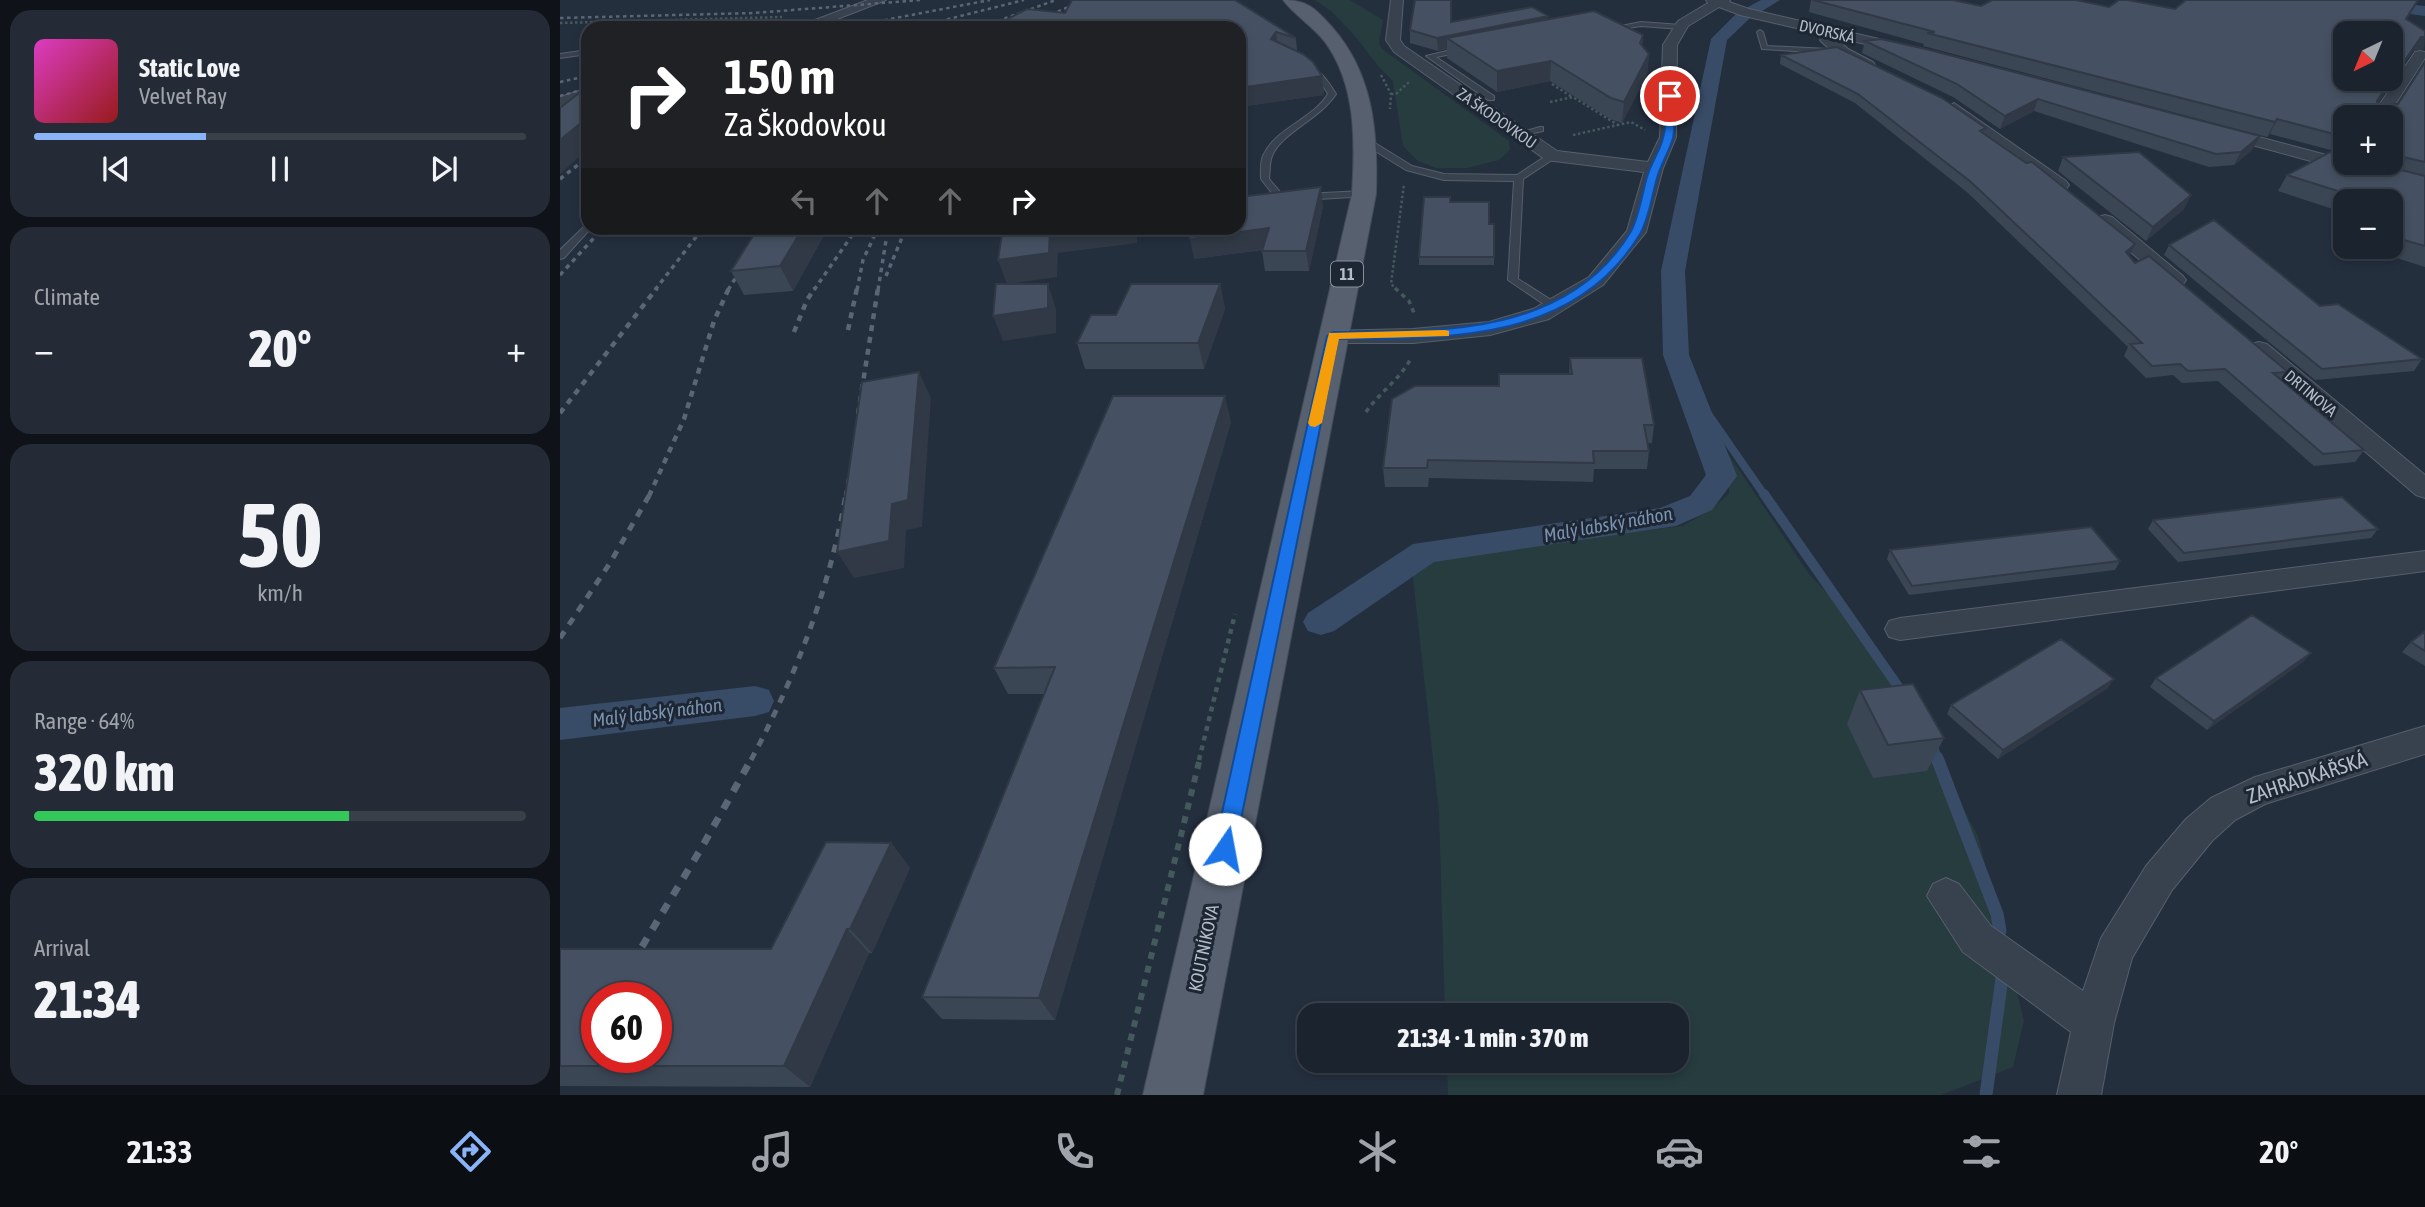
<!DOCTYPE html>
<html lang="en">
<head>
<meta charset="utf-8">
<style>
	body { margin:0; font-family:"Asap Condensed",sans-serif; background:#242b36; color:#f1f3f6; height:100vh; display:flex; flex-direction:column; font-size:26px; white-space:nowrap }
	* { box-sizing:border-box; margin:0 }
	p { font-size:23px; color:#a0a4aa }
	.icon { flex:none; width:38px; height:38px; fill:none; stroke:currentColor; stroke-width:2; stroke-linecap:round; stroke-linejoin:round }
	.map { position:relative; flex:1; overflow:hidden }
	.side { display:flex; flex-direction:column; gap:10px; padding:10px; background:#0f1319; width:560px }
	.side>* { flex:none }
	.banner { position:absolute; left:21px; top:21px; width:665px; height:214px; border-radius:21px; box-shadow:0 4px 10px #0003,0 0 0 2px #39404a; background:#202124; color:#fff; overflow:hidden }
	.needle { width:46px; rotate:223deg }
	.tools { position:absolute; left:1773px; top:21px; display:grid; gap:14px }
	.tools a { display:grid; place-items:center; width:70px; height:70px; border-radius:14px; background:#1b232e; box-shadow:0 4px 10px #0003,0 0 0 2px #39404a; font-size:35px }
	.speed { position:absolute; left:21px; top:982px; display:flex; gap:14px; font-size:35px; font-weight:700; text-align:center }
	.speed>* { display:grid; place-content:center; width:91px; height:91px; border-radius:50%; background:#1b232e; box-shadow:0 4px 10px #0003,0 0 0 2px #39404a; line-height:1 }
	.speed .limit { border:10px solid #d22; background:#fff; color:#111 }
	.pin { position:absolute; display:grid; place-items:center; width:60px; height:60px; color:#fff; margin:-30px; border:4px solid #fff; border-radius:50%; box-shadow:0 2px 7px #0007 }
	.me { position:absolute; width:77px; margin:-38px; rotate:12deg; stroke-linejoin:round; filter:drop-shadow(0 0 5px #0008) }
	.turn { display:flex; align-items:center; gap:24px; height:147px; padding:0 28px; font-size:32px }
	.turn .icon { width:91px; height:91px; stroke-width:2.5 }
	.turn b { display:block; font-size:49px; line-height:60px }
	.lanes { display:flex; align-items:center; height:66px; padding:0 28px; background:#0003; justify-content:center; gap:35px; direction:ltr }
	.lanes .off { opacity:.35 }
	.big { font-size:52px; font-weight:800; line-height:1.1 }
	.side .widget { flex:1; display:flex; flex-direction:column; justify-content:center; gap:10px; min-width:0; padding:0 24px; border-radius:21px; background:#242b36 }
	.side .dial { align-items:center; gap:0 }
	.dial b { font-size:91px; line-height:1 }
	.song { display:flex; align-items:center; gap:21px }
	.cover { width:84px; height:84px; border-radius:10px; background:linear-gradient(135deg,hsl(310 70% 55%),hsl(0 70% 35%)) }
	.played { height:7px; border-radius:4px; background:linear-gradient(90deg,#8ab4f8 35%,#39404a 35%) }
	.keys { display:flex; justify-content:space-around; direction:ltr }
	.heat { display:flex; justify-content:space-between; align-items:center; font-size:38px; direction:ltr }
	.charge { height:10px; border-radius:5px; background:linear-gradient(90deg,#34c759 64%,#39404a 0) }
	.trip { position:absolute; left:737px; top:1003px; width:392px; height:70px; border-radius:21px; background:#1b232e; box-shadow:0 4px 10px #0003,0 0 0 2px #39404a; font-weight:800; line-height:70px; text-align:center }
	.dock { display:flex; height:112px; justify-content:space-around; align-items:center; background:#0b0e12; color:#a0a4aa }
	.dock .icon { width:49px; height:49px }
	.dock .on { color:#8ab4f8 }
	.dock b { font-size:32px; color:#f1f3f6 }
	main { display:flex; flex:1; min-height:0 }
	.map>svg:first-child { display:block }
	.green { fill:#263c3f }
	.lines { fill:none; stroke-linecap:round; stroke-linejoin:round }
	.stream-far2 { stroke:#394c67; stroke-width:8 }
	.stream-far1 { stroke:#394c67; stroke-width:10 }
	.stream { stroke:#394c67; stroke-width:13 }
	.canal { fill:#394c67; fill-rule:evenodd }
	.service-casing { stroke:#565f6c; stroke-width:2 }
	.minor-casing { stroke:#565f6c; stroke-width:2 }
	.primary-casing { stroke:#414a57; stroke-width:2 }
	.path-far3 { stroke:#44595c; stroke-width:2.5; stroke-dasharray:2.5 2.5; stroke-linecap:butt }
	.path-far2 { stroke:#44595c; stroke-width:3.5; stroke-dasharray:4.5 4.5; stroke-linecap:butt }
	.path-far1 { stroke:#44595c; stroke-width:4.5; stroke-dasharray:5 5; stroke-linecap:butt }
	.path { stroke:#44595c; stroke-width:6; stroke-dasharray:7 7; stroke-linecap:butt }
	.service { fill:#38414e; fill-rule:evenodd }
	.minor { fill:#38414e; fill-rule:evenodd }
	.primary { fill:#56606e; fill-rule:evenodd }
	.rail-far4 { stroke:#5a6575; stroke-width:2.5; stroke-dasharray:3.5 3.5; stroke-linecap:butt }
	.rail-far3 { stroke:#5a6575; stroke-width:3.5; stroke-dasharray:4.5 4.5; stroke-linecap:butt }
	.rail-far2 { stroke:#5a6575; stroke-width:4.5; stroke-dasharray:6 6; stroke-linecap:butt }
	.rail-far1 { stroke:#5a6575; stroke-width:5; stroke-dasharray:8 8; stroke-linecap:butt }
	.rail { stroke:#5a6575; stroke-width:7; stroke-dasharray:10 10; stroke-linecap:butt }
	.wall { fill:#3b4654; fill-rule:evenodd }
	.shaded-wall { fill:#303945 }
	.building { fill:#455162; stroke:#303945; stroke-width:2; fill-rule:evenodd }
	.route { fill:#1a73e8; stroke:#114b97; stroke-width:2 }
	.slow { fill:#f59e0b }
	.labels { text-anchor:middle; stroke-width:6; stroke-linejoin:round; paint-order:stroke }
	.far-street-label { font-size:16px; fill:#b4bcc9; stroke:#1d2633 }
	.shield { fill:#1d2633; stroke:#878f9c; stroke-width:2 }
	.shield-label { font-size:16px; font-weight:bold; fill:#b4bcc9 }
	.street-label { font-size:18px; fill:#b4bcc9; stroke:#1d2633 }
	.water-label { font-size:19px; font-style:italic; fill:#7c92b1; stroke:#1d2633 }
	.near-street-label { font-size:21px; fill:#b4bcc9; stroke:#1d2633 }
</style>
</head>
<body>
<main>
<section class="side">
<div class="widget">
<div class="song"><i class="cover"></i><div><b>Static Love</b><p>Velvet Ray</p></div></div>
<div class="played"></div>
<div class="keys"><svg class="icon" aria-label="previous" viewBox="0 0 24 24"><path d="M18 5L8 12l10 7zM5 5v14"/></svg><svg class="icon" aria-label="pause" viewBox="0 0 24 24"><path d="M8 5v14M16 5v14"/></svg><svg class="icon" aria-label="next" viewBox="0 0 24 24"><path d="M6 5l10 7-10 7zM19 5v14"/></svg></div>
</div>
<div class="widget"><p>Climate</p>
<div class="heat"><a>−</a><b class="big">20°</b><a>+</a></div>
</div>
<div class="widget dial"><b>50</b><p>km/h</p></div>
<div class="widget"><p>Range · 64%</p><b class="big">320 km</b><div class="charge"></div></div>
<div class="widget"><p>Arrival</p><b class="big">21:34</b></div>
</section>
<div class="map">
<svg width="1865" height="1095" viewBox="0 0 1865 1095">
	<rect width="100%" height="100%" fill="#242f3e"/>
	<path class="green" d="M755 0H790L823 20 819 43 822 49 949 141 950 150 939 160 907 168H876L858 161 843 146 833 81 819 67 795 36 772 12Z
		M1169 455 1249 574 1291 618 1376 758 1418 836 1464 1021 1453 1067 1381 1095H888L887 1061 1116 1060V1015H885L879 813 852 569 886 555 1123 526 1150 510 1169 494Z"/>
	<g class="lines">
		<path class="stream-far2" d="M1128 385 1205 496"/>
		<path class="stream-far1" d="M1204 494 1344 695
			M1372 745 1378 760"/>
		<path class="stream" d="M1377 758 1437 914 1440 931
			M1426 1095 1443 971"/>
		<path class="canal" d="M1201 0H1220L1189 19 1167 40 1125 271 1129 355 1177 476 1152 510 1116 526 874 562 774 631 761 635 748 631 743 622 748 613 853 544 1100 508 1130 496 1146 475 1103 355 1101 271 1151 39 1177 13Z
			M1809 0 1865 6V16L1804 8 1801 5 1804 2Z
			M195 686 209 690 214 701 209 712 195 716 0 740V708Z"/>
		<g class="service-casing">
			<path id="service" d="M1081 22 1121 25 1124 27 1121 29 1081 26 1049 31 1046 29Z
				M1200 30 1203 32 1207 46 1268 49 1272 51 1268 53 1202 49 1197 32Z
				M904 47 907 51 876 57 934 96V100H928L866 56Z
				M28 50V54L0 58V54Z
				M743 65C759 67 768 81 776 94 760 119 721 133 712 156 709 163 710 172 709 179L726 199 721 202 718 201 701 179C701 172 700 163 703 156 715 128 752 120 768 94L759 79 743 69Z
				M980 127H983V131L959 136 955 134Z
				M804 140H810L852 166 884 174 957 175 989 154H995V158L963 179 958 279 999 305V309H991L948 280 954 181 884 180 846 170 804 144Z
				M804 191 807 192V196L743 200 738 197 743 194Z
				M28 223V228H31L4 258 0 259V250Z"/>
		</g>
		<g class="minor-casing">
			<path id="minor" d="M308 0H326L254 28H234Z
				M831 0H843L840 40 844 46 997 151 1088 162 1100 137 1103 45 1118 21 1148 3 1146 0H1170L1169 2 1189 9 1345 45 1352 49 1345 53 1275 37 1288 49 1313 62 1315 65 1313 68 1308 69C1291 64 1272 53 1260 40L1262 34 1180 15 1159 7 1128 26 1117 45 1116 137 1103 168 1086 232 1043 285 989 319 930 335 853 343H773L765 341 762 336 765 331 853 329 929 322 973 309 1029 277 1067 231 1084 172 986 160 834 52 826 40Z
				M1860 51 1865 52V58L1827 117H1811L1855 52Z
				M28 88V98L0 107V97Z
				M1394 103 1506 181 1509 185 1506 189H1494L1388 111 1386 108Z
				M1661 127 1785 160V163H1795L1865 181V192L1655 135 1653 132 1655 129Z
				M1545 215 1552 217 1623 276 1626 280 1623 284H1609L1538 225 1536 221 1538 217Z
				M1699 342 1707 344 1865 475V498L1856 495 1691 354 1688 349 1691 344Z
				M1865 551V571L1340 640 1329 637 1325 629 1329 621 1340 618Z
				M1865 726V754L1705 804 1675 820 1652 841 1612 890 1572 958 1554 1023 1541 1095H1497L1511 1032 1403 952 1367 896 1373 884 1386 878 1399 884 1431 926 1523 991 1541 938 1586 866 1626 819 1651 798 1695 777Z"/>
		</g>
		<g class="primary-casing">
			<path id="primary" d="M723 0C748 0 756 9 772 27 814 75 818 133 816 194L643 1095H583L792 194C795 143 797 86 765 42 753 26 735 16 723 0Z"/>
		</g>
		<path class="path-far3" d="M0 23 222 17
			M821 75 831 94 830 109
			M992 84 1012 97
			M831 94H836L850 81
			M990 102 1013 97 1058 125
			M1013 135 1071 122 1085 130
			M837 290 831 284 844 184"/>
		<path class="path-far2" d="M835 288 849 301 854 313
			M806 412C819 393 839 380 850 360"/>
		<path class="path-far1" d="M639 760 675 614"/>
		<path class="path" d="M557 1095 640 758"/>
		<use href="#service" class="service"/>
		<use href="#minor" class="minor"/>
		<use href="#primary" class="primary"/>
		<path class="rail-far4" d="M0 18 194 13 361 0
			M283 28 430 0
			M353 28 464 0
			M418 28 496 0
			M459 28 525 0
			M0 82 28 76
			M0 96 28 88"/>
		<path class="rail-far3" d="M0 179 28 157
			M0 275 43 228
			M326 276 346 228
			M95 290 143 228
			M168 290 207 228
			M254 290 297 228
			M297 290 303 260 318 228
			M318 290 328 228"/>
		<path class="rail-far2" d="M288 330 297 288
			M234 332 247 300 255 288
			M0 413 97 288
			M298 414 318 288
			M89 496 124 419 154 321 169 288
			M286 496 290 473"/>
		<path class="rail-far1" d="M0 638 50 563 90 494
			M191 760C236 676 270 588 286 494"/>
		<path class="rail" d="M51 998 142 847 192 758"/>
	</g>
	<path class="wall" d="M675 0 736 38 737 51 762 76 764 95 679 107V28L505 13Z
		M1251 0 1421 6 1549 7 1615 9 1858 0 1847 19 1864 49 1853 51 1818 103V104H1838L1865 62V267L1802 247H1830V201H1785V213L1718 191 1727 175 1782 153 1710 134 1707 137 1363 46 1364 44 1249 12ZM1785 117H1830V163H1785Z
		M988 19 1083 35 1082 46 1089 54 1087 75 1062 123 1050 119 990 81 937 92 887 58V49L878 51 850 43V30L892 22Z
		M1305 41 1693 149 1674 165 1649 167 1474 111 1440 129 1393 97 1302 53Z
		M1221 55 1424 134 1570 255 1569 256 1575 263 1728 372 1722 381 1804 450 1795 462 1754 466 1658 381 1622 383 1613 375 1586 378 1564 356 1568 347 1408 193 1295 103 1220 64Z
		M1503 157 1631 195 1624 209 1586 241 1498 171Z
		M890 202 929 224H934V265H859V257Z
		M763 206 749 271H705L702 250 634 259Z
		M1785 221V241L1774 238Z
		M268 228 233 291 184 295 171 271Z
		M1609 245 1760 306 1862 359 1854 371 1755 380 1604 255Z
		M660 284 665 309 644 369H525L517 343 556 315Z
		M1010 358 1094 425 1092 443H1088L1089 451 1087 469H1034L1033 482 869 478 868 487H825L823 468 939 386 1009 374Z
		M671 422 495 1020 382 1019 362 997 484 694H448L434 668Z
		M1593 520 1818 529 1811 538 1618 562 1588 529Z
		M1330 550 1560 561 1555 570 1349 595 1327 559Z
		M1865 631V666L1842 652 1851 642Z
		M1751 653 1743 662 1647 730 1590 687 1596 678Z
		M1548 688 1438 759 1387 714 1391 705Z
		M1300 690 1384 738 1367 771 1313 778 1287 724Z
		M331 843 350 868 312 953H309L250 1087 0 1086V949H211Z"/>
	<path class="shaded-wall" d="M988 16V29L887 38V49L878 51 877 38Z
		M716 32 718 49 711 39Z
		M1861 37H1865L1864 49 1853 51 1809 116 1817 101Z
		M1089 54 1087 75 1062 123 1064 102Z
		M991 61 990 81 937 92V71Z
		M762 76 764 95 679 107V88Z
		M1478 99 1474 111 1440 129 1445 116Z
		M28 117V149L0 174V140Z
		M1717 119 1710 134 1707 137 1715 122Z
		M1700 136 1693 149 1674 165 1681 152Z
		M761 187 763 206 749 271 746 251Z
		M1631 195 1624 209 1586 241 1593 227Z
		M243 228H268L233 291 220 266Z
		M505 228H577V243L498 253 497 277 447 284 438 260 490 229Z
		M709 228 712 248 634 259 630 239Z
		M1575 244 1570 255 1561 263 1566 252Z
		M488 284 496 309V333L443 341 433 316Z
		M660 284 665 309 644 369 638 343Z
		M359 372 371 398 362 527 346 530 344 568 294 578 277 552 332 504Z
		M665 396 671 422 495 1020 479 998Z
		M1751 653 1743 662 1647 730 1654 721Z
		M1554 679 1548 688 1438 759 1443 750Z
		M331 843 350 868 312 953 290 929Z
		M287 929 309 953 250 1087 224 1066Z"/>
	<path class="building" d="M512 0H675L736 38 716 32 711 39 743 54 753 62 762 76 679 88V28H436L438 24 467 9 505 13Z
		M855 0H891V22L972 7 988 16 877 38 850 30Z
		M1253 0H1393L1421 6 1432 0H1516L1549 7 1559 0H1568L1615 9 1626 0H1858L1846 19 1865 31V37H1861L1817 101 1818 104H1838L1865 62V162L1830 154V117H1785V137L1717 119 1715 122 1367 33 1375 32ZM1785 33H1830V79H1785Z
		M1034 11 1083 35 1080 43 1089 54 1064 102 1051 98 991 61 937 71 887 38Z
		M1321 39 1366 49 1700 136 1681 152 1656 154 1478 99 1445 116 1397 84 1305 41Z
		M1277 47 1382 98 1426 128 1420 131 1466 163 1472 162 1575 244 1566 252 1575 263 1589 256 1728 372 1713 373 1804 450 1763 454 1665 369 1628 371 1620 364 1592 366 1570 344 1582 343 1411 182 1298 94 1221 55Z
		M28 86V117L0 140V108Z
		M1579 152 1631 195 1593 227 1503 157Z
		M1770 152 1785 156V163H1813L1865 176V246L1830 236V201H1801L1803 199 1727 175Z
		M761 187 746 251H702L709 228 630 239 628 228H679V197Z
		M864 197H890V202H929V224H934V257H859Z
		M1654 220 1760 306 1778 304 1862 359 1762 369 1609 245Z
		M198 228H243L220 266 171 271Z
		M443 228H505L490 229 489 253 438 260Z
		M436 284H488V308L433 316Z
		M571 284H660L638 343H517L531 315H556Z
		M1010 358H1082L1094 425H1084L1089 451H1033L1034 463 868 460 867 468H823L832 399 855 386H939V374H1012Z
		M359 372 348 500 332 504 329 541 277 552 302 382Z
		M553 396H665L479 998 362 997 495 667 434 668Z
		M1782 497 1818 529 1624 553 1593 520Z
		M1531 527 1560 561 1352 586 1330 550Z
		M1692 615 1751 653 1654 721 1596 678Z
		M1865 631V651L1851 642Z
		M1501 639 1554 679 1443 750 1391 705Z
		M1353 684 1384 738 1328 745 1300 690Z
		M266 842 331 843 290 929H287L224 1066H0V949H211ZM37 998H96V1057H37Z"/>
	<path class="route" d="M1110 93 1115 96C1114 109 1116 125 1113 138 1109 152 1101 164 1097 178 1092 195 1089 219 1080 234 1016 341 889 339 778 339L675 849 672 855 665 858 658 855 654 849 767 336 773 332C879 332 1007 336 1070 233 1079 218 1082 194 1087 177 1091 163 1100 151 1103 138 1107 125 1105 109 1106 96Z"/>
	<path class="slow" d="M885 330 889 331V336L779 339 762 423 755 427 750 426 748 423 769 333Z"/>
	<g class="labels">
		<g class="far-street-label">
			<text transform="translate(1267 31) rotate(13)" y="6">DVORSKÁ</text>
			<text transform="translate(937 118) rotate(35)" y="6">ZA ŠKODOVKOU</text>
			<text transform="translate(1751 393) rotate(40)" y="6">DRTINOVA</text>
		</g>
		<rect class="shield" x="771" y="261.5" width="32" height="25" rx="5"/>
		<g class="shield-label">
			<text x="787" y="280">11</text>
		</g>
		<g class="street-label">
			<text transform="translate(644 948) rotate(-78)" y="6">KOUTNÍKOVA</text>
		</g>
		<g class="water-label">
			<text transform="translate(1048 524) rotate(-10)" y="7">Malý labský náhon</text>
			<text transform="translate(97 712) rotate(-7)" y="7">Malý labský náhon</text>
		</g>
		<g class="near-street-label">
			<text transform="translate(1747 778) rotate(-18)" y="7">ZAHRÁDKÁŘSKÁ</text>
		</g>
	</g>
</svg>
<div class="tools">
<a><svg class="needle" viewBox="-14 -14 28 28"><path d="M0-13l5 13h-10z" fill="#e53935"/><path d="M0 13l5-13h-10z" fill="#a0a4aa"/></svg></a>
<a>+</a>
<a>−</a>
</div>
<div class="speed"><div class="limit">60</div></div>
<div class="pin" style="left:1110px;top:96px;background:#d93025"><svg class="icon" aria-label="arrive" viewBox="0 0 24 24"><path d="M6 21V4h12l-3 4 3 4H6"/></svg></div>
<svg class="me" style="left:665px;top:849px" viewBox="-20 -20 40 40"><circle r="19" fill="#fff"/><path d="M0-13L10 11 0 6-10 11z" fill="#1a73e8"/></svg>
<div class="trip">21:34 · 1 min · 370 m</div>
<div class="banner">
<div class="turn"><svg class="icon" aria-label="right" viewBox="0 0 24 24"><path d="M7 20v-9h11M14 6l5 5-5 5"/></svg><div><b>150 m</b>Za Škodovkou</div></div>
<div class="lanes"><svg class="icon off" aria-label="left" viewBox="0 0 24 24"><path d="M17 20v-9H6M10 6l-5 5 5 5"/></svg><svg class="icon off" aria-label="ahead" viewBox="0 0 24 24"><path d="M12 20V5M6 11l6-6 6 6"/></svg><svg class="icon off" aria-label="ahead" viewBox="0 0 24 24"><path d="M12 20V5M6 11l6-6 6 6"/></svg><svg class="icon" aria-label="right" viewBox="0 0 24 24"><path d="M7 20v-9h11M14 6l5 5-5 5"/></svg></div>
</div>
</div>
</main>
<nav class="dock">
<b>21:33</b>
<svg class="icon on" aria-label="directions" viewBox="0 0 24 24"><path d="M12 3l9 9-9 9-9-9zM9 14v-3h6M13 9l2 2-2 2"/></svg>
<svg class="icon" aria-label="music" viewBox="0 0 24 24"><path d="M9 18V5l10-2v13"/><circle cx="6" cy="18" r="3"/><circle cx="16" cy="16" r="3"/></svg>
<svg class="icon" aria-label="phone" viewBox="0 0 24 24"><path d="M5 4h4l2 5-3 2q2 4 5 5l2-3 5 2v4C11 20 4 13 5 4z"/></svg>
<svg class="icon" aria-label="climate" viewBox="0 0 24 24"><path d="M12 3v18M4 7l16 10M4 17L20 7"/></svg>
<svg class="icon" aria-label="car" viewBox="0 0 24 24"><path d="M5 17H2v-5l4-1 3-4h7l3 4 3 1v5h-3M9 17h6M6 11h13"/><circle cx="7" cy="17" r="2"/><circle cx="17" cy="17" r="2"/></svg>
<svg class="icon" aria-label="filters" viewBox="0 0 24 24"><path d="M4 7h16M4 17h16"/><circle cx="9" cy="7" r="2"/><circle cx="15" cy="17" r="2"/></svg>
<b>20°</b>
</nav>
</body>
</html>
